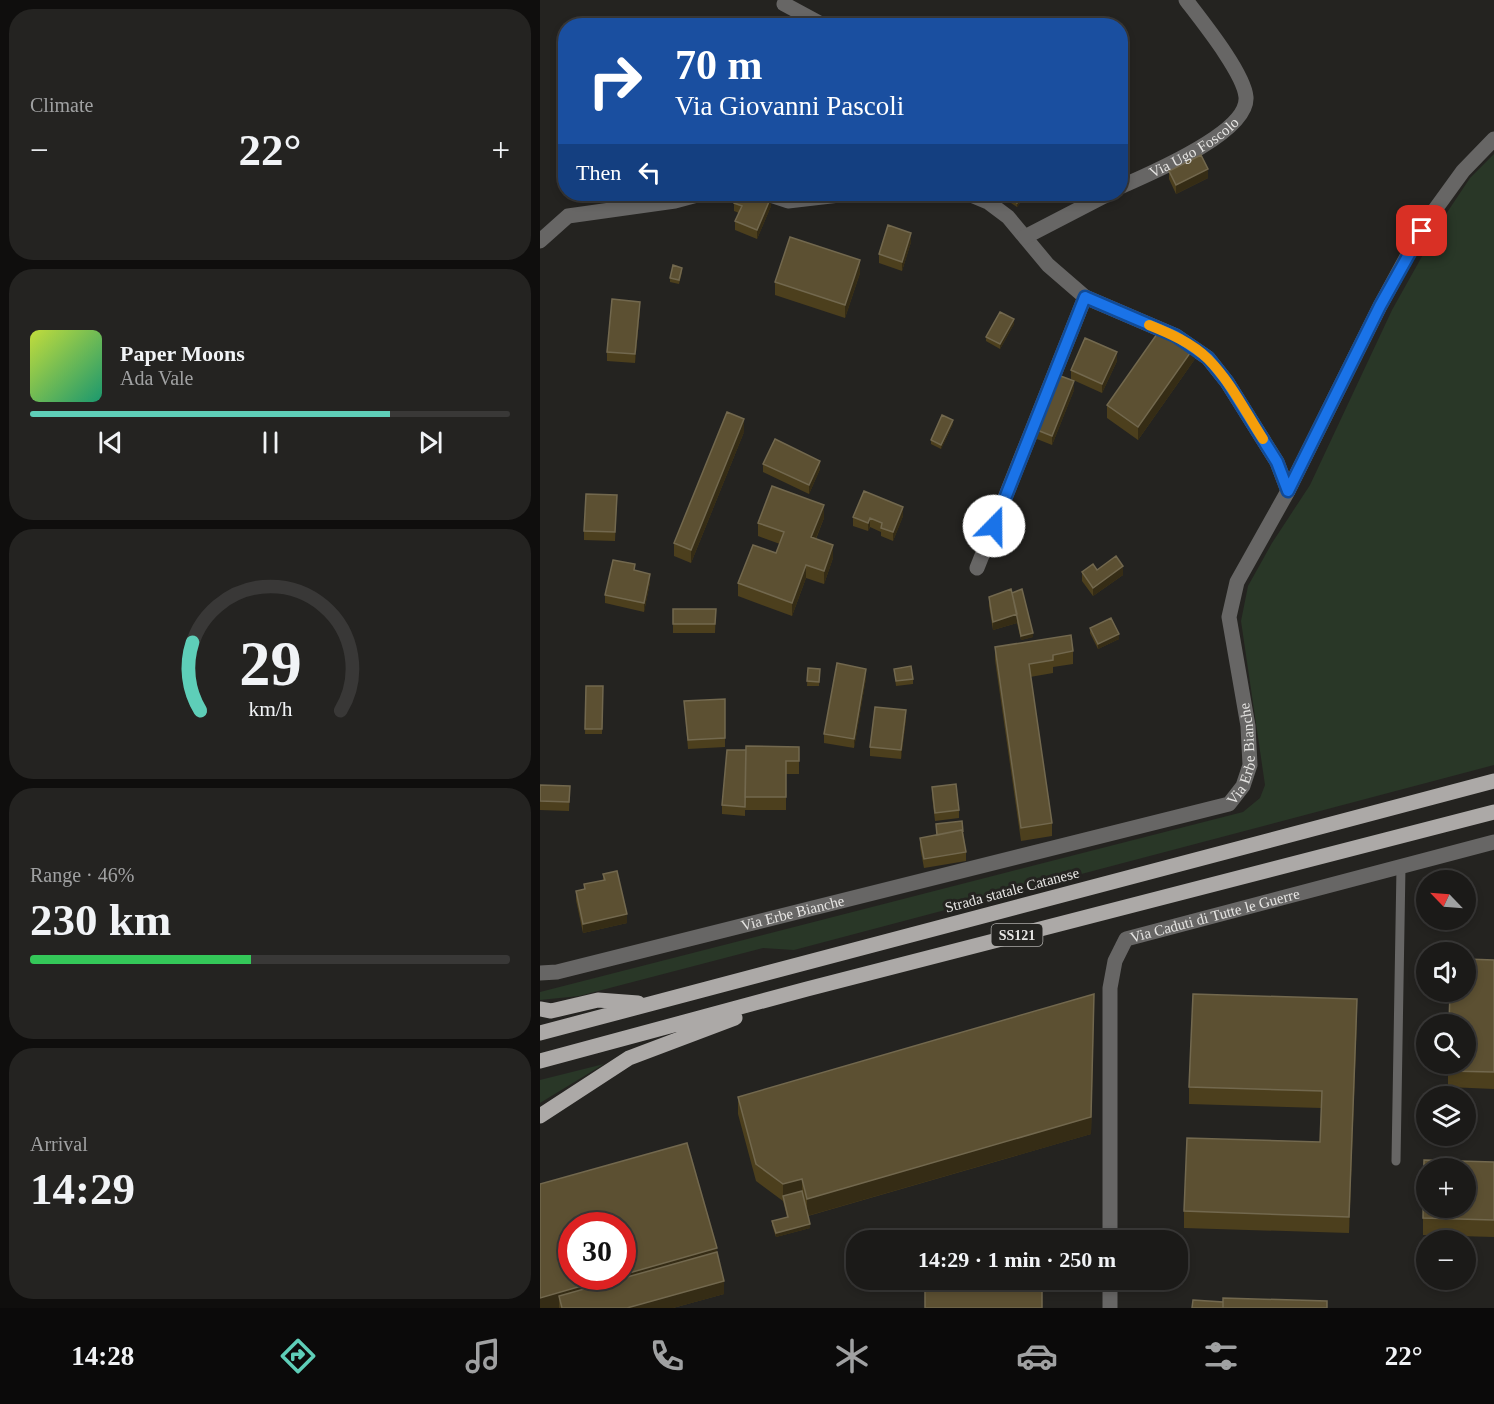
<!DOCTYPE html>
<html lang="en">
<head>
<meta charset="utf-8">
<style>
	body { margin:0; font-family:"Times New Roman",serif; background:#242321; color:#f1f3f6; height:100vh; display:flex; flex-direction:column; font-size:22px; white-space:nowrap }
	* { box-sizing:border-box; margin:0 }
	p { font-size:20px; color:#a0a1a2 }
	.icon { flex:none; width:33px; height:33px; fill:none; stroke:currentColor; stroke-width:2; stroke-linecap:round; stroke-linejoin:round }
	.map { position:relative; flex:1; overflow:hidden }
	.drawer { display:flex; flex-direction:column; gap:9px; padding:9px; background:#0f0e0d; width:540px }
	.drawer>* { flex:none }
	.guide { position:absolute; left:18px; top:18px; width:570px; height:183px; border-radius:24px; box-shadow:0 3px 9px #0003,0 0 0 2px #393837; background:#1a4fa0; color:#fff; overflow:hidden }
	.needle { width:39px; rotate:295deg }
	.tools { position:absolute; left:876px; top:870px; display:grid; gap:12px }
	.tools a { display:grid; place-items:center; width:60px; height:60px; border-radius:50%; background:#1b1a18; box-shadow:0 3px 9px #0003,0 0 0 2px #393837; font-size:30px }
	.speed { position:absolute; left:18px; top:1212px; display:flex; gap:12px; font-size:30px; font-weight:700; text-align:center }
	.speed>* { display:grid; place-content:center; width:78px; height:78px; border-radius:50%; background:#1b1a18; box-shadow:0 3px 9px #0003,0 0 0 2px #393837; line-height:1 }
	.speed .limit { border:9px solid #d22; background:#fff; color:#111 }
	.pin { position:absolute; display:grid; place-items:center; width:51px; height:51px; color:#fff; margin:-26px; border-radius:12px; box-shadow:0 3px 9px #0006 }
	.me { position:absolute; width:66px; margin:-33px; rotate:22deg; stroke-linejoin:round; filter:drop-shadow(0 0 4px #0008) }
	.turn { display:flex; align-items:center; gap:21px; height:126px; padding:0 18px; font-size:27px }
	.turn .icon { width:78px; height:78px; stroke-width:2.5 }
	.turn b { display:block; font-size:42px; line-height:51px }
	.then { display:flex; align-items:center; height:57px; padding:0 18px; background:#0003; gap:12px; font-size:22px }
	.big { font-size:45px; font-weight:800; line-height:1.1 }
	.drawer .widget { flex:1; display:flex; flex-direction:column; justify-content:center; gap:9px; min-width:0; padding:0 21px; border-radius:24px; background:#242321 }
	.drawer .dial { align-items:center; gap:0 }
	.dial svg { height:156px; overflow:visible; fill:none; stroke:#393837; stroke-width:7; stroke-linecap:round; text-anchor:middle }
	.dial text { fill:#f1f3f6; stroke:none }
	.song { display:flex; align-items:center; gap:18px }
	.cover { width:72px; height:72px; border-radius:9px; background:linear-gradient(135deg,hsl(70 70% 55%),hsl(160 70% 35%)) }
	.played { height:6px; border-radius:3px; background:linear-gradient(90deg,#5eceb8 75%,#393837 75%) }
	.keys { display:flex; justify-content:space-around; direction:ltr }
	.heat { display:flex; justify-content:space-between; align-items:center; font-size:33px; direction:ltr }
	.charge { height:9px; border-radius:4px; background:linear-gradient(90deg,#34c759 46%,#393837 0) }
	.trip { position:absolute; left:306px; top:1230px; width:342px; height:60px; border-radius:24px; background:#1b1a18; box-shadow:0 3px 9px #0003,0 0 0 2px #393837; font-weight:800; line-height:60px; text-align:center }
	.dock { display:flex; height:96px; justify-content:space-around; align-items:center; background:#0b0a0a; color:#a0a1a2 }
	.dock .icon { width:42px; height:42px }
	.dock .active { color:#5eceb8 }
	.dock b { font-size:27px; color:#f1f3f6 }
	main { display:flex; flex:1; min-height:0 }
	.map>svg:first-child { display:block }
	.green { fill:#293727 }
	.lines { fill:none; stroke-linecap:round; stroke-linejoin:round }
	.service { stroke:#676665; stroke-width:9 }
	.minor { stroke:#676665; stroke-width:15 }
	.tertiary { stroke:#676665; stroke-width:15 }
	.primary { stroke:#aca9a7; stroke-width:15 }
	.wall { fill:#4c3f1d }
	.shaded-wall { fill:#352c15 }
	.building { fill:#5c5032; stroke:#72684e; stroke-width:1.5; fill-rule:evenodd }
	.route-casing { stroke:#114b97; stroke-width:15 }
	.route { stroke:#1a73e8; stroke-width:10 }
	.slow { stroke:#f59e0b; stroke-width:10 }
	.labels { text-anchor:middle; stroke-width:6; stroke-linejoin:round; paint-order:stroke }
	.shield { fill:#242320; stroke:#acaba8; stroke-width:1.5 }
	.shield-label { font-size:14px; font-weight:bold; fill:#e6e5e3 }
	.street-label { font-size:15px; fill:#e6e5e3; stroke:#242320 }
</style>
</head>
<body>
<main>
<section class="drawer">
<div class="widget"><p>Climate</p>
<div class="heat"><a>−</a><b class="big">22°</b><a>+</a></div>
</div>
<div class="widget">
<div class="song"><i class="cover"></i><div><b>Paper Moons</b><p>Ada Vale</p></div></div>
<div class="played"></div>
<div class="keys"><svg class="icon" aria-label="previous" viewBox="0 0 24 24"><path d="M18 5L8 12l10 7zM5 5v14"/></svg><svg class="icon" aria-label="pause" viewBox="0 0 24 24"><path d="M8 5v14M16 5v14"/></svg><svg class="icon" aria-label="next" viewBox="0 0 24 24"><path d="M6 5l10 7-10 7zM19 5v14"/></svg></div>
</div>
<div class="widget dial"><svg viewBox="0 0 100 80">
<path d="M14 69A42 42 0 1 1 86 69"/>
<path d="M14 69A42 42 0 0 1 10 34" stroke="#5eceb8"/>
<text x="50" y="56" font-size="32" font-weight="700">29</text>
<text x="50" y="72" font-size="11">km/h</text>
</svg></div>
<div class="widget"><p>Range · 46%</p><b class="big">230 km</b><div class="charge"></div></div>
<div class="widget"><p>Arrival</p><b class="big">14:29</b></div>
</section>
<div class="map">
<svg width="954" height="1308" viewBox="0 0 954 1308">
	<rect width="100%" height="100%" fill="#242320"/>
	<path class="green" d="M954 154V765L254 950 223 948 39 996 0 1000V992L703 812 720 798 725 785 701 621 708 586 732 543 770 485 852 310 904 217 930 178Z
		M64 1064 0 1103V1080Z"/>
	<g class="lines">
		<path class="service" d="M856 1161 861 867"/>
		<g class="minor">
			<path d="M244 4 285 26"/>
			<path id="s1" d="M580 187C609 174 709 133 706 97 704 73 662 21 646 0"/>
			<path d="M227 194 248 201 308 194"/>
			<path d="M420 194H429L448 202 468 217 508 265 545 297 636 336 668 358 687 382 737 462 748 491"/>
			<path d="M485 237 568 194"/>
			<path d="M0 241 28 216 135 201 161 194"/>
			<path d="M437 568 545 297"/>
			<path id="s2" d="M570 1240V988L575 961 586 939 954 842"/>
			<path d="M570 1280V1308"/>
		</g>
		<path class="tertiary" id="s3" d="M0 973 17 972 689 804 703 786 710 765 708 726 689 617 697 582 748 491 840 306 870 251 894 211 923 171 954 139"/>
		<path class="primary" d="M0 1009 11 1011 58 1000 98 1003
			M0 1033C318 950 635 863 954 781
			M0 1061 267 989 954 812
			M0 1116 89 1058 195 1018"/>
	</g>
	<path class="wall" d="M629 171 668 178 636 194 629 179Z
		M465 194H487L477 207 465 199Z
		M194 203 231 206 217 239 195 230V221L199 213 194 211Z
		M371 242 362 271 339 263V254Z
		M142 272 139 284 130 282V278Z
		M320 273 305 318 235 295V282Z
		M100 310 95 363 67 361V352Z
		M474 324 460 349 446 341V337Z
		M655 359 598 440 567 418V405Z
		M577 361 562 393 531 379V370Z
		M534 390 512 445 497 439V430Z
		M413 424 401 449 391 444V440Z
		M204 432 151 563 134 556V543Z
		M223 464 280 469 269 494 223 472Z
		M77 495 75 541 44 540V531Z
		M363 516 353 541 341 536V532L330 527 328 531 313 526V517Z
		M284 518 276 539 293 558 284 584 266 578 252 616 198 596V583L236 553 240 544 218 536V523Z
		M95 570 110 582 104 612 65 603V595Z
		M557 570 583 575 553 596 542 581V572Z
		M472 593 493 637 481 640 477 623 453 630 449 606V597Z
		M133 609H176L175 633H133Z
		M550 628 579 639 558 649 550 633Z
		M455 647 533 651V664L513 667V673L490 677 512 823V836L481 841 455 660Z
		M268 668 280 669 279 686H267Z
		M354 669 373 679V684L356 686Z
		M326 678 314 748 284 743V734Z
		M46 686H63L62 734H45Z
		M185 699V747L148 749 144 701Z
		M366 719 361 759 330 756V747Z
		M259 747V774H246V810H205V803V816L182 814V805L206 750Z
		M0 785 30 786 29 811 0 810Z
		M392 787 419 810V818L395 821 392 796Z
		M396 824 423 832 426 852V861L384 868 380 847V838L397 835Z
		M63 874 87 923 43 933 36 900V891L44 889V884L63 880Z
		M954 960V1089L908 1087V1064Z
		M554 1011 551 1134 268 1216 270 1228 236 1237 232 1225V1221L247 1217 243 1201 216 1181 198 1114V1097Z
		M817 1016 809 1233 644 1228V1211L780 1142 781 1108 649 1104V1087Z
		M954 1162V1237L883 1235V1218Z
		M0 1184 177 1252 184 1294 133 1308H0Z"/>
	<path class="shaded-wall" d="M668 169V178L636 194V185Z
		M484 194H487L477 207V203Z
		M231 197V206L217 239V230Z
		M371 233V242L362 271V262Z
		M320 260V273L305 318V305Z
		M100 302V310L95 363V354Z
		M474 319V324L460 349V344Z
		M655 346V359L598 440V427Z
		M577 352V361L562 393V384Z
		M534 381V390L512 445V436Z
		M204 419V432L151 563V550Z
		M413 420V424L401 449V445Z
		M280 461V469L269 494V485Z
		M284 505V518L271 550V537Z
		M363 507V516L353 541V532Z
		M330 518V527L328 531V523Z
		M293 545V558L284 584V571Z
		M266 565V578L252 616V603Z
		M583 566V575L553 596V588Z
		M110 574V582L104 612V603Z
		M477 614V623L453 630V622Z
		M493 633V637L481 640V636Z
		M579 634V639L558 649V644Z
		M326 669V678L314 748V739Z
		M366 710V719L361 759V750Z
		M87 914V923L43 933V924Z
		M817 999V1016L809 1233V1217Z
		M554 1011 551 1134 267 1216V1199Z
		M262 1179V1196H243V1201V1184Z
		M270 1224V1228L236 1237V1233Z
		M177 1248V1265L19 1296V1308H0V1298L76 1276H82V1275Z
		M184 1281V1294L133 1308H87Z"/>
	<path class="building" d="M661 155 668 169 636 185 629 171Z
		M198 194H222L231 197 217 230 195 221 202 206 194 203Z
		M465 194H484L477 203Z
		M348 225 371 233 362 262 339 254Z
		M250 237 320 260 305 305 235 282Z
		M133 265 142 268 139 280 130 278Z
		M72 299 100 302 95 354 67 352Z
		M460 312 474 319 460 344 446 337Z
		M624 324 655 346 598 427 567 405Z
		M545 338 577 352 562 384 531 370Z
		M518 375 534 381 512 436 497 430Z
		M187 412 204 419 151 550 134 543Z
		M402 415 413 420 401 445 391 440Z
		M235 439 280 461 269 485 223 464Z
		M232 486 284 505 271 537 293 545 284 571 266 565 252 603 198 583 213 545 236 553 244 532 218 523Z
		M324 491 363 507 353 532 341 528 342 523 330 518 328 523 313 517Z
		M46 494 77 495 75 532 44 531Z
		M576 556 583 566 553 588 542 572 553 564 557 570Z
		M73 560 95 564 94 570 110 574 104 603 65 595Z
		M471 589 477 614 453 622 449 597Z
		M482 589 493 633 481 636 472 593Z
		M133 609H176L175 624H133Z
		M571 618 579 634 558 644 550 628Z
		M531 635 533 651 513 655V660L489 664 512 823 481 828 455 647Z
		M297 663 326 669 314 739 284 734Z
		M371 666 373 679 356 681 354 669Z
		M268 668 280 669 279 682 267 681Z
		M46 686H63L62 729H45Z
		M185 699V738L148 740 144 701Z
		M335 707 366 710 361 750 330 747Z
		M206 746 259 747V761H246V797H205Z
		M187 750H206L205 807 182 805Z
		M416 784 419 810 395 813 392 787Z
		M0 785 30 786 29 802 0 801Z
		M422 821 423 832 422 830 397 835 396 824Z
		M422 830 426 852 384 859 380 838Z
		M77 871 87 914 43 924 36 891 45 889 44 884 65 880 63 874Z
		M926 959 954 960V1072L908 1071V1064H926V1024H909L910 992H926Z
		M554 994 551 1117 267 1199 262 1179 243 1184 216 1164 198 1097Z
		M653 994 817 999 809 1217 644 1211 647 1138 780 1142 782 1091 649 1087Z
		M147 1143 177 1248 82 1275V1226H32V1276H76L0 1298V1184Z
		M884 1160 954 1162V1220L883 1218ZM886 1168H926V1208H886Z
		M262 1191 270 1224 236 1233 232 1221 248 1217 243 1196Z
		M177 1252 184 1281 87 1308H22L19 1296Z
		M385 1280H502V1308H385Z
		M683 1298 787 1301V1308H683Z
		M653 1300 683 1302V1308H652Z"/>
	<g class="lines">
		<g class="route-casing">
			<path id="route" d="M454 526 545 297 636 336 668 358 687 382 737 462 748 491 840 306 882 231"/>
		</g>
		<use href="#route" class="route"/>
		<path class="slow" d="M609 325C629 333 652 343 668 359 691 382 706 413 723 439"/>
	</g>
	<g class="labels">
		<rect class="shield" x="451.5" y="924" width="51" height="22" rx="4.5"/>
		<g class="shield-label">
			<text x="477" y="940">SS121</text>
		</g>
		<g class="street-label">
			<text dy="5" stroke="none"><textPath href="#s1" startOffset="84">Via Ugo Foscolo</textPath></text>
			<text dy="5" stroke="none"><textPath href="#s3" startOffset="764">Via Erbe Bianche</textPath></text>
			<text transform="translate(472 890) rotate(-15)" y="5">Strada statale Catanese</text>
			<text dy="5" stroke="none"><textPath href="#s3" startOffset="260">Via Erbe Bianche</textPath></text>
			<text dy="5" stroke="none"><textPath href="#s2" startOffset="396">Via Caduti di Tutte le Guerre</textPath></text>
		</g>
	</g>
</svg>
<div class="tools">
<a><svg class="needle" viewBox="-14 -14 28 28"><path d="M0-13l5 13h-10z" fill="#e53935"/><path d="M0 13l5-13h-10z" fill="#a0a1a2"/></svg></a>
<a><svg class="icon" aria-label="sound" viewBox="0 0 24 24"><path d="M4 9h4l5-4v14l-5-4H4zM17 9q2 3 0 6"/></svg></a>
<a><svg class="icon" aria-label="search" viewBox="0 0 24 24"><circle cx="10" cy="10" r="6"/><path d="M15 15l6 6"/></svg></a>
<a><svg class="icon" aria-label="layers" viewBox="0 0 24 24"><path d="M12 4l9 5-9 5-9-5zM3 14l9 5 9-5"/></svg></a>
<a>+</a>
<a>−</a>
</div>
<div class="speed"><div class="limit">30</div></div>
<div class="pin" style="left:882px;top:231px;background:#d93025"><svg class="icon" aria-label="arrive" viewBox="0 0 24 24"><path d="M6 21V4h12l-3 4 3 4H6"/></svg></div>
<svg class="me" style="left:454px;top:526px" viewBox="-20 -20 40 40"><circle r="19" fill="#fff"/><path d="M0-13L10 11 0 6-10 11z" fill="#1a73e8"/></svg>
<div class="trip">14:29 · 1 min · 250 m</div>
<div class="guide">
<div class="turn"><svg class="icon" aria-label="right" viewBox="0 0 24 24"><path d="M7 20v-9h11M14 6l5 5-5 5"/></svg><div><b>70 m</b>Via Giovanni Pascoli</div></div>
<div class="then">Then<svg class="icon" aria-label="left" viewBox="0 0 24 24"><path d="M17 20v-9H6M10 6l-5 5 5 5"/></svg></div>
</div>
</div>
</main>
<nav class="dock">
<b>14:28</b>
<svg class="icon active" aria-label="directions" viewBox="0 0 24 24"><path d="M12 3l9 9-9 9-9-9zM9 14v-3h6M13 9l2 2-2 2"/></svg>
<svg class="icon" aria-label="music" viewBox="0 0 24 24"><path d="M9 18V5l10-2v13"/><circle cx="6" cy="18" r="3"/><circle cx="16" cy="16" r="3"/></svg>
<svg class="icon" aria-label="phone" viewBox="0 0 24 24"><path d="M5 4h4l2 5-3 2q2 4 5 5l2-3 5 2v4C11 20 4 13 5 4z"/></svg>
<svg class="icon" aria-label="climate" viewBox="0 0 24 24"><path d="M12 3v18M4 7l16 10M4 17L20 7"/></svg>
<svg class="icon" aria-label="car" viewBox="0 0 24 24"><path d="M5 17H2v-5l4-1 3-4h7l3 4 3 1v5h-3M9 17h6M6 11h13"/><circle cx="7" cy="17" r="2"/><circle cx="17" cy="17" r="2"/></svg>
<svg class="icon" aria-label="filters" viewBox="0 0 24 24"><path d="M4 7h16M4 17h16"/><circle cx="9" cy="7" r="2"/><circle cx="15" cy="17" r="2"/></svg>
<b>22°</b>
</nav>
</body>
</html>
